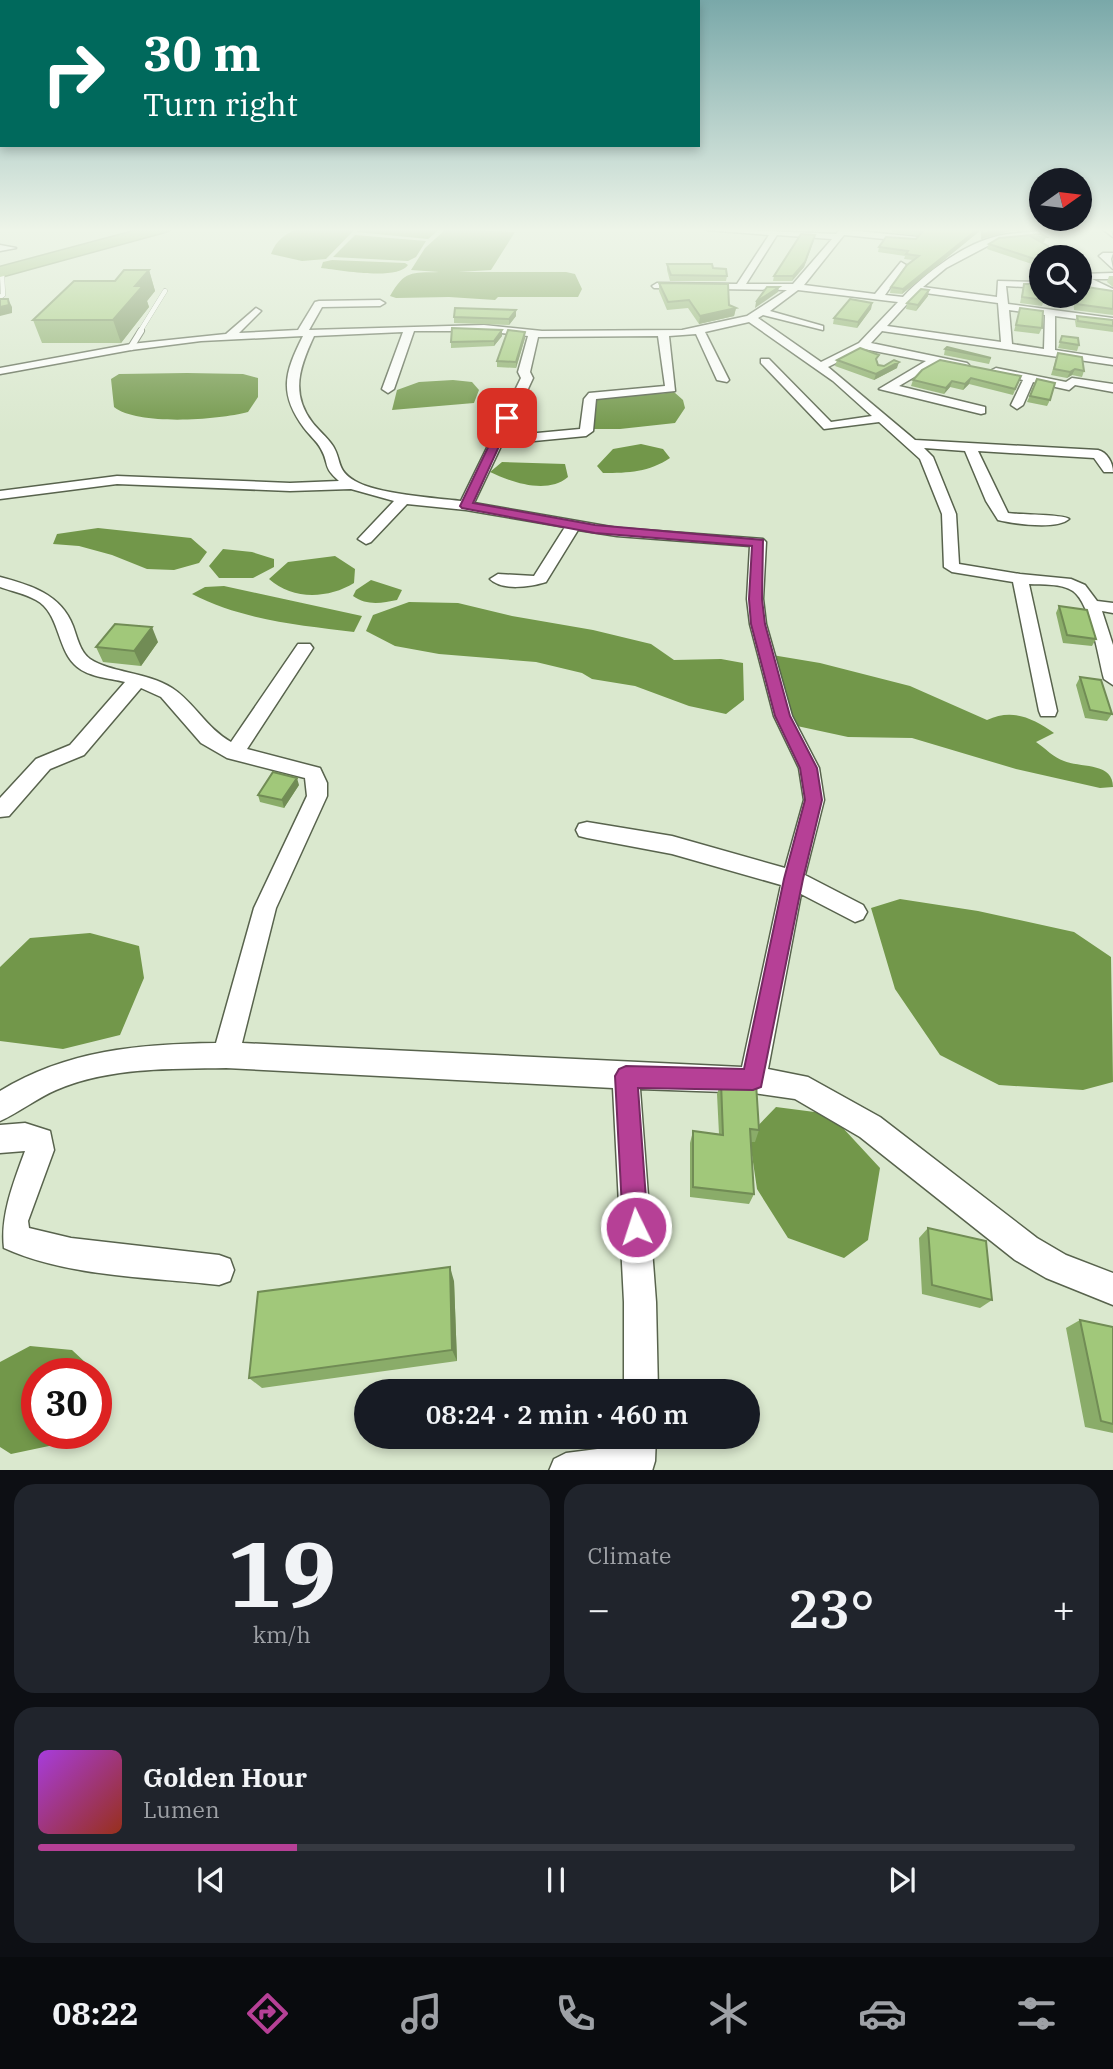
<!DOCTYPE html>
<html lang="en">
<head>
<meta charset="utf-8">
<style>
	body { margin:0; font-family:"IBM Plex Serif",serif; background:#20242c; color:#f1f3f6; height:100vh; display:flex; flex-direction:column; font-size:26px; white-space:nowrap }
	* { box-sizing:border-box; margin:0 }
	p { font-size:23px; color:#9ea1a6 }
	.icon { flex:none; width:38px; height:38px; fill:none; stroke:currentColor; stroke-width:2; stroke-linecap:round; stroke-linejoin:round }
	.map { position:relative; height:1470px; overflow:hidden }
	.details { display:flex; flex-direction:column; gap:14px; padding:14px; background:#0d0f14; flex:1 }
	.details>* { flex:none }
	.guide { position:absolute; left:0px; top:0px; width:700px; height:147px; box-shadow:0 4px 10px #0003; background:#00695c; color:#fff; overflow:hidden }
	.needle { width:46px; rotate:76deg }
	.buttons { position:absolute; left:1029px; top:168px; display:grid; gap:14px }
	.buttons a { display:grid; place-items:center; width:63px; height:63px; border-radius:50%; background:#171b24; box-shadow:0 4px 10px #0003; font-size:35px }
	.speed { position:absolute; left:21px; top:1358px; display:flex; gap:14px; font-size:35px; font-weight:700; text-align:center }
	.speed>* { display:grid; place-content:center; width:91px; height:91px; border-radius:50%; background:#171b24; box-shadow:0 4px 10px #0003; line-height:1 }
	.speed .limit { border:10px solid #d22; background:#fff; color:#111 }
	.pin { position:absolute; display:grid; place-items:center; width:60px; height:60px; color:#fff; margin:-30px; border-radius:14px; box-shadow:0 4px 10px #0006 }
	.me { position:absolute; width:77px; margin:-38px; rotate:356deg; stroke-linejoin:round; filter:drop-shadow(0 0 5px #0008) }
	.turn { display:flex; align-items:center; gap:24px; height:147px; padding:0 28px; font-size:32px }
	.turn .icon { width:91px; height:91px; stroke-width:2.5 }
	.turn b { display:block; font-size:49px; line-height:60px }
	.big { font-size:52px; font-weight:600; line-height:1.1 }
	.details .tile { flex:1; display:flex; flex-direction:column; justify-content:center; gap:10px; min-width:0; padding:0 24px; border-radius:21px; background:#20242c }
	.details .dial { align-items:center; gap:0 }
	.dial b { font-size:91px; line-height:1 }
	.song { display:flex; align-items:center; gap:21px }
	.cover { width:84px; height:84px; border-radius:10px; background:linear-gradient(135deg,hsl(280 70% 55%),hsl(10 70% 35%)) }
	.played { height:7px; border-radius:4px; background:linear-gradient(90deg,#b64096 25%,#363941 25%) }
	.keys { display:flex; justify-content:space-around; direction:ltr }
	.heat { display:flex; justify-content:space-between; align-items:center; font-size:38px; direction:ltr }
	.details .tiles { flex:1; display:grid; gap:14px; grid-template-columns:1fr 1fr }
	.tile:last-child { grid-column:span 2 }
	.trip { position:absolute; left:354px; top:1379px; width:406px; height:70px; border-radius:35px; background:#171b24; box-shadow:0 4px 10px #0003; font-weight:600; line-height:70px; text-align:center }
	.menu { display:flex; height:112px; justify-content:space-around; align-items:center; background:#090b0e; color:#9ea1a6 }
	.menu .icon { width:49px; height:49px }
	.menu .current { color:#b64096 }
	.menu b { font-size:32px; color:#f1f3f6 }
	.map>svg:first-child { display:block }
	.water { fill:#72974a }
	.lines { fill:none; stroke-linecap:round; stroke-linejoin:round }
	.lane-far1-casing { stroke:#58634d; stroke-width:5 }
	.lane-casing { stroke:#58634d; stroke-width:8 }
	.street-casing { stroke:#58634d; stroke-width:3 }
	.highway-casing { stroke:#758e5c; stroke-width:3 }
	.lane-far1 { stroke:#fff; stroke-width:4.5 }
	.lane { stroke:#fff; stroke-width:6 }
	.street { fill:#fff; fill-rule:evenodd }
	.highway { fill:#96b972; fill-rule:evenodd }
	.wall { fill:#8aac69 }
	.shaded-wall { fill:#718c55 }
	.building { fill:#a1c87a; stroke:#718c55; stroke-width:2 }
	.route { fill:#b64096; stroke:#762a62; stroke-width:2 }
</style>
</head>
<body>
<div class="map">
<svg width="1113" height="1471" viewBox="0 0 1113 1471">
	<rect width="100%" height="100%" fill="#dae8ce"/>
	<path class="water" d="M301 228H356L326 259 302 261 271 254C276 240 287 232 301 228Z
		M365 228H441L428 239 356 232Z
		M446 229 515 232 491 270 458 272H566L575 274 582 289 578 297H498L495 300 449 297 396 298 390 296C405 270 411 273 439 272L411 270 425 248Z
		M355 235 426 241 416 257 408 261 333 257Z
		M332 260 405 263 408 265C397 281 340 270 321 268L323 262Z
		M187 373 243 374 258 378V397L248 412C218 420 138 426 114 407L111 379 119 374Z
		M453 380 472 382 479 390 474 403 392 410 397 390 419 382Z
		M674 392 683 400 685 408 675 423 620 429H589L592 402C614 390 648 397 674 392Z
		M641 444 663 449 670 458C649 472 629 473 603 473L597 466 613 449Z
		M502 462 565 464 568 477C547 495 511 482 490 472Z
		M98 528 191 538 207 552 199 563 174 570 147 569 112 555 79 546 53 544 57 534Z
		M223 549 252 552 274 559V567L253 578H219L209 566Z
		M335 556 355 569 354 583C328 599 292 600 269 579L288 562Z
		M371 580 402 590 397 600C382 603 367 606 353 596L356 590Z
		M224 586 362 616 354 632C299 625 242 620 192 594L205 587Z
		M409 602 458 603 512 616 593 630 651 644 674 660 721 659 743 663 744 700 726 714 689 706 635 686 592 679 582 673 536 662 439 654 395 646 366 631 373 615Z
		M772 655 820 663 910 686 987 720C1012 708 1033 718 1054 733L1036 742C1045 748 1054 758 1064 761 1081 768 1113 762 1113 787L1100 788 1016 769 912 738 848 737 797 726 780 701Z
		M900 899 978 911 1074 932 1111 957 1113 1082 1083 1090 999 1085 940 1055 895 989 871 908Z
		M90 933 139 946 144 978 120 1035 63 1049 0 1041V967L30 938Z
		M776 1107 830 1114 880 1168 868 1240 844 1258 788 1238 757 1189 749 1135Z
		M30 1346 72 1350 101 1377 98 1421 96 1422V1374H37V1433H81L68 1442 11 1454 0 1447V1362Z"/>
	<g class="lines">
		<g class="lane-far1-casing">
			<path id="lane-far1" d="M0 297 3 295 2 272
				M139 333 165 291"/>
		</g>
		<g class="lane-casing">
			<path id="lane" d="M131 347 141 331"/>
		</g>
		<g class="street-casing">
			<path id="street" d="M703 228 836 234 841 228H849L848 230 918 237 915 242 844 235 804 285 875 294 901 262 906 265 885 295 903 297C924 274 963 245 994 237 1008 233 1024 233 1038 231L1041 236 997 241 946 268 923 287 997 297 998 281 1041 282V288L1006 286 1008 304 1113 318V324L1055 316V350L1113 359V365L882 331 871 343 967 363 969 365 963 368 938 363 899 386 985 407V413L981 414 879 389 926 361 864 349 828 367 915 440 1098 450C1107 452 1113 463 1113 472H1104L1094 458 978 451 1008 513C1021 515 1063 514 1069 519 1057 530 1014 524 998 520L986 501 965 451 924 448 933 457 956 514 959 564 1020 574 1071 579 1085 585 1097 601 1113 603V613L1102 611 1113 645V685L1104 679C1098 657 1091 604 1073 591 1061 583 1043 585 1029 584L1057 711 1055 716H1041L1039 711 1013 582 952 572 944 567 942 514 920 459 879 422 824 429 761 363V359H769L831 422 872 416 833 381 749 322 705 332 729 380 727 382 717 380 696 334 669 336 675 391 596 399 593 431 586 436 502 444 474 503 617 528 763 539 766 542 763 599 766 624 792 716 819 768 824 800 805 875 863 905 867 912 863 919 855 922 801 894 768 1069 808 1077 880 1117 1037 1238 1066 1255 1113 1273V1305L1046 1278 1015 1260 860 1137 795 1099 753 1093 640 1089 656 1302 658 1391H624V1302L613 1088 226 1068C170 1069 109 1067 56 1090 37 1098 20 1112 0 1121V1091C67 1050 140 1044 216 1043L254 908 307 796 305 778 227 758 201 743 161 697 141 688 84 755 50 769 9 816 0 817V798L36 759 70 745 125 682C109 678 86 677 74 664 57 647 59 612 36 600 26 594 11 591 0 587V577C30 585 61 594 73 626 77 637 80 652 90 659 111 673 147 672 172 688 194 702 206 728 231 742L298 644H310L313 648 247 749 320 768 327 783V796L276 908 242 1043 742 1067 781 885 672 854 587 838 579 836 576 830 579 824 587 822 672 836 785 868 804 800 799 768 774 716 750 624 747 599 750 546 617 536 578 530 546 582C530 587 502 591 490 579L498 574 534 576 565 527 466 510 407 504 371 542 366 544 358 539 394 501 351 489 290 491 117 484 0 499V491L117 476 290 483 339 481C322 466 330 465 321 449 317 441 309 435 304 428 278 393 285 372 303 336L201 341 131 350 0 374V368L131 344 226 334 256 308 261 311 239 333 298 330 315 302 319 301 380 300 385 303 380 306 322 307 309 330 484 325 542 331 682 330 747 316 787 290 654 288 652 286 657 283 737 284 769 235 707 230ZM777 235 832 239 793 284H746ZM798 290 898 302 859 343 821 362 758 318 763 315 823 330V326L770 311ZM918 292 998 303 1001 342 887 326ZM1009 310 1045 315 1044 349 1012 344ZM414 331H484L528 336 518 372 521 378 461 501C435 498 377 494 355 481 336 470 342 461 333 446 327 437 318 430 312 422 290 393 300 366 314 336L403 332 382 389 388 393 394 389ZM658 336 665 386 589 393 584 399 580 429 506 436 533 378 530 372 538 337Z
				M1101 228H1110L1113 237Z
				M0 245 16 248 0 251Z
				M1103 253H1113L1111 259 1113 269 1099 256Z
				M1113 273V279H1092L1113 289V295L1095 289 1080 280 1082 274Z
				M996 368 1066 382 1072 378 1113 384V392L1075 385 1069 390 1033 382 1023 405 1017 409 1011 405 1023 380 992 373 990 371Z
				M25 1123 50 1131 54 1150 28 1221 29 1228 71 1238 219 1255 230 1259 234 1270 230 1281 219 1285C150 1277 67 1277 4 1248 0 1216 14 1181 25 1151L0 1153V1125Z
				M622 1437H656L655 1461 652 1471H549L554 1459 566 1453 621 1446Z"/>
		</g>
		<g class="highway-casing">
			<path id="highway" d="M146 228H171L168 231 0 277V267Z"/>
		</g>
		<use href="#lane-far1" class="lane-far1"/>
		<use href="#lane" class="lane"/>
		<use href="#street" class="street"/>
		<use href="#highway" class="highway"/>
	</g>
	<path class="wall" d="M778 228H821L819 231Z
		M893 228H1048L1047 230 1010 231 981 239V230L902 294 890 293 891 287 913 260 904 259 905 256 878 252 879 247 916 239 918 236 892 232Z
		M1066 228H1100L1099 230H1066Z
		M814 240 804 267 792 281H773L774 276Z
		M1040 242 1041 267 987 249 989 244 1044 242Z
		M667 264 713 268 727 276 726 281H670L667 270Z
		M149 270 155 291 147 301 149 307 121 343H42L33 320 115 281Z
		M1109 276H1113V287L1107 282Z
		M659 283 736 308 734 316 699 324 688 308 667 310 659 291Z
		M1024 284 1044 300 1042 306 1020 303Z
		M1113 291V315L1074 310 1073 296Z
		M928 296 916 311 906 309 907 303Z
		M872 303 871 309 857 328 833 324 834 318Z
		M1020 308 1042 328 1039 334 1014 331Z
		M516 310V316L509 325 454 323V317Z
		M1077 316 1113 320V332L1076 327 1075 321Z
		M502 330V336L494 346 451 348V342Z
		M525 332V338L516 368 497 367V361Z
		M1062 336 1079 345 1077 351 1058 348Z
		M945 349 991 358 989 364 944 355Z
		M1058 353 1084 371 1082 377 1072 375 1067 378 1051 375Z
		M837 360 878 361 877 362 878 365 897 368 874 380 835 366Z
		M1021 376 1013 395 969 384 963 390 950 387 944 394 911 386 913 380Z
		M1037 379 1050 400 1047 406 1027 402Z
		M1059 606 1096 639 1092 646 1063 643 1056 613Z
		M158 642 141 666 103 662 96 647Z
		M1080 677 1112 714 1107 721 1085 718 1076 685Z
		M299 785 284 808 260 802 258 795Z
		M721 1082 759 1130 755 1142H751L754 1194 749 1204 690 1197V1143L693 1131 719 1134 717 1094Z
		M928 1228 992 1300 980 1308 922 1294 919 1238Z
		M454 1281 457 1361 262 1388 249 1378Z
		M1080 1320 1113 1327V1433L1085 1427 1066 1328Z"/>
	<path class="shaded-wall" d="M979 228H981V230L902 294 903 289Z
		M1005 228H1011L1010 231 981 239 982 234Z
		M815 235 804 267 792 281 793 276Z
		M1032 237H1046L1044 242 1030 243Z
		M149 270 155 291 147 301 149 307 121 343 113 320 135 286Z
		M779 287 778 292 755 308 756 302Z
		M929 290 928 296 916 311 918 305Z
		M8 299 12 307V313L0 316V307Z
		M872 303 871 309 857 328 858 322Z
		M736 308 734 316 699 324 700 316Z
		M516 310V316L509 325V319Z
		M502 330V336L494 346V341Z
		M525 332V338L516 368V362Z
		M899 362 897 368 874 380 876 374Z
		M1075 369 1072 375 1067 378 1070 372Z
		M971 378 969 384 963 390 965 384Z
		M952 381 950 387 944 394 946 388Z
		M152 627 158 642 141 666 134 651Z
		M297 778 299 785 284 808 282 800Z
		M450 1267 454 1281 457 1361 452 1350Z"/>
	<path class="building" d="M900 228H979L903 289 891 287 907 265 919 256 906 254 908 251 879 247 886 237 916 239 922 232Z
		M982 228H1005L982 234Z
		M801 234 815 235 805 262 793 276H774Z
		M1041 234 1046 237H1032L1048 246 1047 257H1041V261L989 244 999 238Z
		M667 264H712L713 268 726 269 727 276 671 275Z
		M124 270H149L135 286H142L141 288 113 320H33L74 281H115Z
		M659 283 728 284 729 305 736 308 700 316 689 300 668 302Z
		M1024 284H1041V296H1044V300L1022 297Z
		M1080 286 1113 291V309L1076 304 1075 296H1080Z
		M767 287H779L756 302Z
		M921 289 929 290 918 305 907 303Z
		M0 299H8L9 305 0 307Z
		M850 299 872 303 858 322 834 318Z
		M455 308 516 310 509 319 454 317Z
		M1020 308 1043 311 1042 328 1016 325Z
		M1077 316 1113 320V326L1078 321Z
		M452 328 502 330 494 341 451 342Z
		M508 330 525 332 516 362 497 361Z
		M1062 336 1078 338 1079 345 1060 342Z
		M947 347 991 358 945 349Z
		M860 348 879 355 876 359 878 365 884 366 894 360 899 362 876 374 837 360Z
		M1058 353 1082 357 1084 371 1075 369 1070 372 1054 369Z
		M940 360 1021 376 1015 389 971 378 965 384 952 381 946 388 913 380 922 370Z
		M1037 379 1055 383 1050 400 1030 396Z
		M1059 606 1087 610 1096 639 1067 635Z
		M115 624 152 627 134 651 96 647Z
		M1080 677 1101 680 1112 714 1090 710Z
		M273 772 297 778 282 800 258 795Z
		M721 1082 756 1083 759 1130 750 1129 754 1194 693 1187V1131L723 1135Z
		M928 1228 986 1241 992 1300 932 1285Z
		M450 1267 452 1350 249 1378 258 1292Z
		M1080 1320 1113 1327V1424L1101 1421Z"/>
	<linearGradient id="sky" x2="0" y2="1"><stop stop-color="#79a8a9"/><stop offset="0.53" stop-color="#eef5e9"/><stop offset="1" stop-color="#eef5e9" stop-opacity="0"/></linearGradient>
	<rect width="1113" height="434" fill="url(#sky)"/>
	<path class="route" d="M507 415 512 418 473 503 595 525 763 540 762 599 765 624 790 716 817 768 822 800 803 879 761 1087 753 1090 638 1088 648 1227 645 1235 636 1239 627 1235 623 1227 615 1076 619 1069 626 1066 744 1069 784 879 805 800 800 768 775 716 751 624 749 599 752 546 595 533 462 508 460 506 502 418Z"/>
</svg>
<div class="buttons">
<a><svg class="needle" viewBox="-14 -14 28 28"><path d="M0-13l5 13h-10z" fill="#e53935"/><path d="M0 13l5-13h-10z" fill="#9ea1a6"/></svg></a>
<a><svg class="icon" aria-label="search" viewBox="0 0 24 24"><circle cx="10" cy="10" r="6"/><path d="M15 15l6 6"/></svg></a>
</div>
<div class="speed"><div class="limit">30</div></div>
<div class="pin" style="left:507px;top:418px;background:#d93025"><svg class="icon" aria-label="arrive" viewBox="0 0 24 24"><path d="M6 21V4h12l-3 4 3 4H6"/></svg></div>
<svg class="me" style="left:636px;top:1227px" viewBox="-20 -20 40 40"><circle r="17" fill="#b64096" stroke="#fff" stroke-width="3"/><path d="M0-11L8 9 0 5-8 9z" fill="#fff"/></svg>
<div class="trip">08:24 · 2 min · 460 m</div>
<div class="guide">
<div class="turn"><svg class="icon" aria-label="right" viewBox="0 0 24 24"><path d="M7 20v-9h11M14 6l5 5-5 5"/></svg><div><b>30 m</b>Turn right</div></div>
</div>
</div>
<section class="details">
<div class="tiles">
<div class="tile dial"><b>19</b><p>km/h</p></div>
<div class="tile"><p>Climate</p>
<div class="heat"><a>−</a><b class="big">23°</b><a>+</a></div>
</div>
<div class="tile">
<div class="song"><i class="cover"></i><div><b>Golden Hour</b><p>Lumen</p></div></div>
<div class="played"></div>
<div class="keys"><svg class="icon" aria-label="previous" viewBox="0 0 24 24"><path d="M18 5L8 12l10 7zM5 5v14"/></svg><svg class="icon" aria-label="pause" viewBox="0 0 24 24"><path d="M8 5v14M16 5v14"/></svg><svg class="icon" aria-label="next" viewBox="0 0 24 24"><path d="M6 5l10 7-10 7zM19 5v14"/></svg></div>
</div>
</div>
</section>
<nav class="menu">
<b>08:22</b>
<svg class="icon current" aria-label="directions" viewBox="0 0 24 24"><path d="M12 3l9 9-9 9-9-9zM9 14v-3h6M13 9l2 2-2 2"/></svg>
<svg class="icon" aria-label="music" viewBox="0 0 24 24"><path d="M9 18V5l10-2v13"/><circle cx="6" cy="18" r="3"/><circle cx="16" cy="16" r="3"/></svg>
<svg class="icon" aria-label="phone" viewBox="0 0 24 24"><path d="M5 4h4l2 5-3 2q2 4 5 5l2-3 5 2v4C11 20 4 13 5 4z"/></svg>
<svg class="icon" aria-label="climate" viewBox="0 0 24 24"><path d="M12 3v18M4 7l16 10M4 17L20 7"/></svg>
<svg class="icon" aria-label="car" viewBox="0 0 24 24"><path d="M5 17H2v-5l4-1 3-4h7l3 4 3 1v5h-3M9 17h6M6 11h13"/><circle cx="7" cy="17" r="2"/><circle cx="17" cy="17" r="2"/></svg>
<svg class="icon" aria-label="filters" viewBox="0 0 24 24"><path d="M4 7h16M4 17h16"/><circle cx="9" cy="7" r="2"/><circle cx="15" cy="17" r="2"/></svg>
</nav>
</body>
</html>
